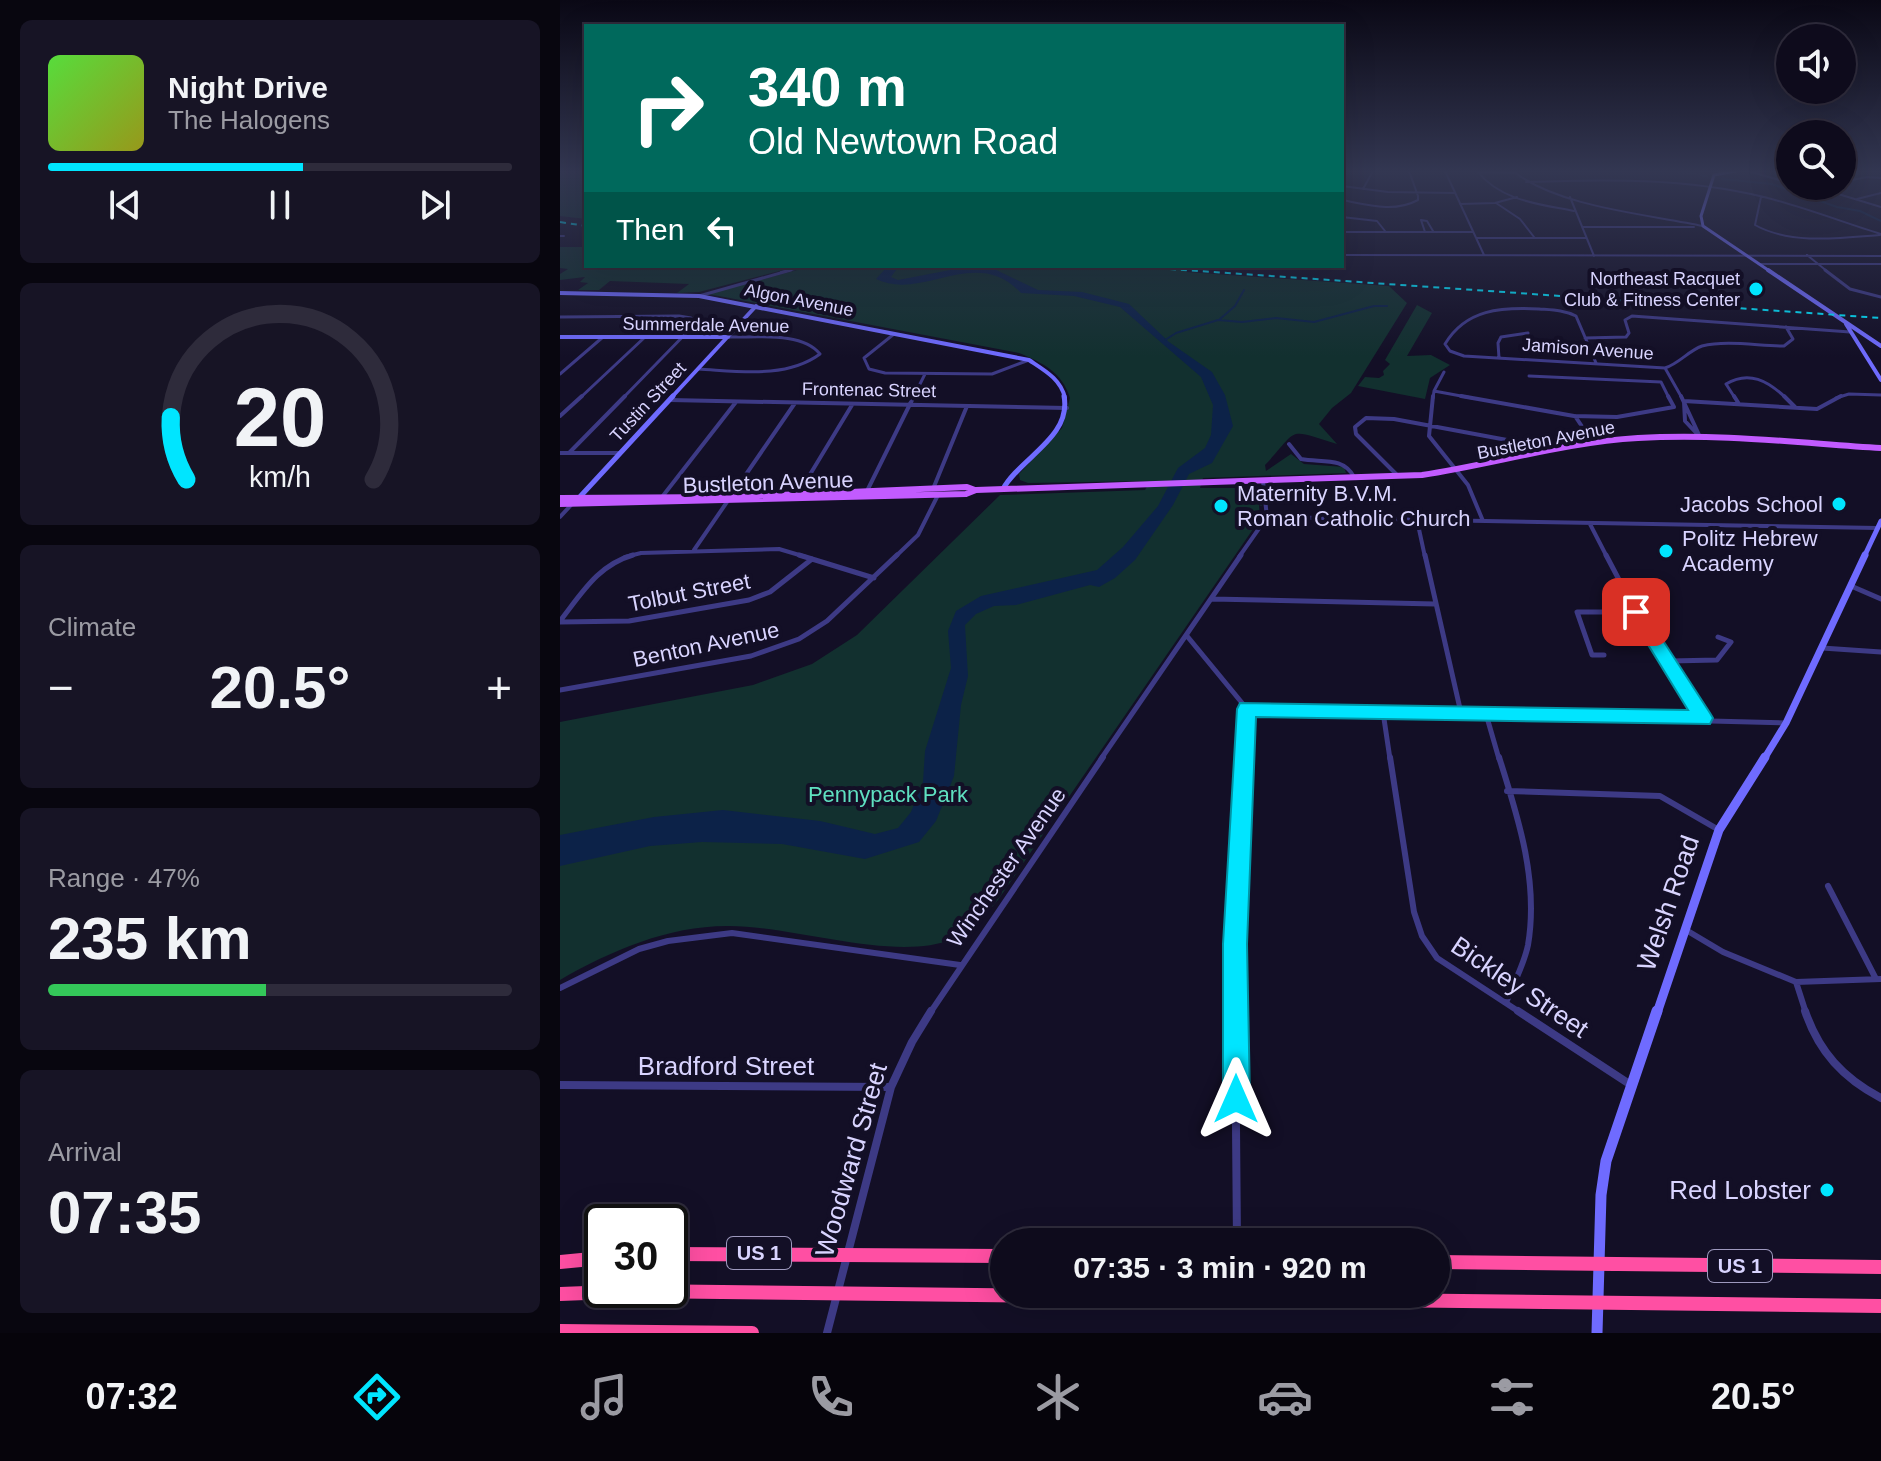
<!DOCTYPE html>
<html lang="en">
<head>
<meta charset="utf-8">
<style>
	body { margin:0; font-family:Arial,sans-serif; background:#171425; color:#f1f3f6; height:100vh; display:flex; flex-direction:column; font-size:30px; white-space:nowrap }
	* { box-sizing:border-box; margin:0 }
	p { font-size:26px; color:#9b9ba3 }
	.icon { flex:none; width:44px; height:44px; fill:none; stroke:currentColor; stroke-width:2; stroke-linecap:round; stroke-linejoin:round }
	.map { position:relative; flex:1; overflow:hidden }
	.panel { display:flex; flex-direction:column; gap:20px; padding:20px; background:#08060f; width:560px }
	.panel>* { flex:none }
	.top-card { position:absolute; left:24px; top:24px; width:760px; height:244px; border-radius:0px; box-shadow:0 8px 32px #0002,0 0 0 2px #2e2b3b; background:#00695c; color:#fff; overflow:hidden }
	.controls { position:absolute; left:1216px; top:24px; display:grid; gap:16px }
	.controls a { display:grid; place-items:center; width:80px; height:80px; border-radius:50%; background:#0e0b1c; box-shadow:0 8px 32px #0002,0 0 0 2px #2e2b3b; font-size:40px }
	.speed { position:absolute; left:24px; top:1204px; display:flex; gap:16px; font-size:40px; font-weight:700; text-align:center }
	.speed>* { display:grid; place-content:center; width:104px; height:104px; border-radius:50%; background:#0e0b1c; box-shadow:0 8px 32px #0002,0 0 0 2px #2e2b3b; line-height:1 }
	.speed .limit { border:4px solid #111; border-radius:12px; background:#fff; color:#111 }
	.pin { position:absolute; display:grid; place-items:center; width:68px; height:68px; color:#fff; margin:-34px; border-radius:16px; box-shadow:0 4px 12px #0006 }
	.me { position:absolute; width:88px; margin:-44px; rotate:0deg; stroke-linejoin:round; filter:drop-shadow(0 0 6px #0008) }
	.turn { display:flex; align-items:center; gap:28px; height:168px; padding:0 32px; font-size:36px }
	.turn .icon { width:104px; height:104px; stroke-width:2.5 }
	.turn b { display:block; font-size:56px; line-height:68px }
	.then { display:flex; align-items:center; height:76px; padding:0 32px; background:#0003; gap:16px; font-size:30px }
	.big { font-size:60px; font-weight:600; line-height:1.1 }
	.panel .tile { flex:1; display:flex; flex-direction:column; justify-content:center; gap:12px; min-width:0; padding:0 28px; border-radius:12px; background:#171425 }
	.panel .dial { align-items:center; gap:0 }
	.dial svg { height:208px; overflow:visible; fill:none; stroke:#2e2b3b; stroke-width:7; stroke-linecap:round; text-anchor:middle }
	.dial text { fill:#f1f3f6; stroke:none }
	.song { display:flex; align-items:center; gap:24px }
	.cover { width:96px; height:96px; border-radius:12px; background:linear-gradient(135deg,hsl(110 70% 55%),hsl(60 70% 35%)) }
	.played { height:8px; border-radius:4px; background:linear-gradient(90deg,#00e5ff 55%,#2e2b3b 55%) }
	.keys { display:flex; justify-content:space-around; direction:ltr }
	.heat { display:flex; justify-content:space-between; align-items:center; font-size:44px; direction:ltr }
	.charge { height:12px; border-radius:6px; background:linear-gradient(90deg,#34c759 47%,#2e2b3b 0) }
	.trip { position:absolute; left:430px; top:1228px; width:460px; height:80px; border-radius:40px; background:#0e0b1c; box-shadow:0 8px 32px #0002,0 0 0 2px #2e2b3b; font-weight:600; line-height:80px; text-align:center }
	.menu { display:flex; height:128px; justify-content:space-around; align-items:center; background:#06040b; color:#9b9ba3 }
	.menu .icon { width:56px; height:56px }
	.menu .on { color:#00e5ff }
	.menu b { font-size:36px; color:#f1f3f6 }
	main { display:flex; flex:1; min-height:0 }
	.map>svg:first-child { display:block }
	.green { fill:#12302f }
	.water { fill:#0c2248 }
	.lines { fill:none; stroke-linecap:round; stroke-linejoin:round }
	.stream { stroke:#0c2248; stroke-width:2 }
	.street-far5 { stroke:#3d3a85; stroke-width:2 }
	.street-far4 { stroke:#3d3a85; stroke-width:3 }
	.street-far3 { stroke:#3d3a85; stroke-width:4 }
	.street-far2 { stroke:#3d3a85; stroke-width:5 }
	.street-far1 { stroke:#3d3a85; stroke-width:6 }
	.street { stroke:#3d3a85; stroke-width:8 }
	.secondary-far5 { stroke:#6f6bff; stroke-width:3 }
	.secondary-far4 { stroke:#6f6bff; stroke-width:4 }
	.secondary-far3 { stroke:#6f6bff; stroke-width:5 }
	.secondary-far2 { stroke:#6f6bff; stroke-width:7 }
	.secondary-far1 { stroke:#6f6bff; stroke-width:9 }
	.secondary { stroke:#6f6bff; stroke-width:11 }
	.primary { stroke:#c25bff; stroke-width:6 }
	.highway { stroke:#ff4fa3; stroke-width:14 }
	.rail { stroke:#00e5ff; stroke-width:2; stroke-dasharray:6 5; stroke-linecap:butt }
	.route { fill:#00e5ff; stroke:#0095a6; stroke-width:2 }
	.poi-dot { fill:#00e5ff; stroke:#130f26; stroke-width:3 }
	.labels { text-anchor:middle; stroke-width:8; stroke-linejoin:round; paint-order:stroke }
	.far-poi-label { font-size:18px; fill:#d9d4ff; stroke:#130f26; text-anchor:end }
	.far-street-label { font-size:18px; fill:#d9d4ff; stroke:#130f26 }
	.shield { fill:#130f26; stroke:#9e99be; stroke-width:2 }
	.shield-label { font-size:20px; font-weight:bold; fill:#d9d4ff }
	.street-label { font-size:22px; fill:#d9d4ff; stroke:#130f26 }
	.poi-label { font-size:22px; fill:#d9d4ff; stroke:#130f26; text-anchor:start }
	.park-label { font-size:22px; fill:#5fe0c0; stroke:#130f26 }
	.near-street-label { font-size:26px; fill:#d9d4ff; stroke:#130f26 }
	.near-poi-label { font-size:26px; fill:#d9d4ff; stroke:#130f26; text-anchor:end }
</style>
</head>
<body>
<main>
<section class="panel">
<div class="tile">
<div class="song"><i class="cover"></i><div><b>Night Drive</b><p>The Halogens</p></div></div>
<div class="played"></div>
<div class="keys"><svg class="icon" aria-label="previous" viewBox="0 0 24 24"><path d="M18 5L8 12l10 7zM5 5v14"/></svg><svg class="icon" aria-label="pause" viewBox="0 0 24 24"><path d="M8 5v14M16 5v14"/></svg><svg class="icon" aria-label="next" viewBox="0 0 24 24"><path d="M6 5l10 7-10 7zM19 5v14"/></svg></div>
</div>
<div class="tile dial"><svg viewBox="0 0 100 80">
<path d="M14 69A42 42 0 1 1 86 69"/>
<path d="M14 69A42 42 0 0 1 8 45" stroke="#00e5ff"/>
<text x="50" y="56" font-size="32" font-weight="700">20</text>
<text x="50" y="72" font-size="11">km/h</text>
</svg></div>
<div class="tile"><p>Climate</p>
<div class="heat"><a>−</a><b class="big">20.5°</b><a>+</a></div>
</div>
<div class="tile"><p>Range · 47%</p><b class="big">235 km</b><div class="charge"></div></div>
<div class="tile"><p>Arrival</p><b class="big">07:35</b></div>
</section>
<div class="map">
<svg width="1321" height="1333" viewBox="0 0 1321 1333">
	<rect width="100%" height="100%" fill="#130f26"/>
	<path class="green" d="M0 171H26V219L0 216Z
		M0 247H26V266H239L139 292 117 293 129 284 50 281 39 290H18L28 283 20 282 25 277 0 280V274L8 269 0 268Z
		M252 266 308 269 310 267 301 266H627L626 272 829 286 847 303 791 393 772 408 759 424 777 444C725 428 740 428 705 465L706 471 731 454 744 464 784 467 786 473 643 478 640 488H695L702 506 699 505 700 519 438 900C425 916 411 930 392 939 337 963 230 925 167 926 108 926 50 951 0 980V722L193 685 252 664 297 635 440 495 585 490 590 481 468 483 460 480 459 474 502 428 510 398C502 372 483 363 459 353L148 294Z
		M857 305 872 313 847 356 871 355 890 365 870 378 865 399 798 386 805 377 819 378 824 375 823 371 830 364 825 360Z"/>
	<path class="water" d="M328 266H339L331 277 338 280 406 267 432 268 478 290 522 292 569 304 609 342 652 372 665 395 673 426 652 463 629 474 613 505 575 560 555 578 539 587 530 585 456 605 434 606 416 614 405 625 408 676 401 705 394 776 376 821 359 842 305 859 222 844 142 842 90 846 0 866V835L94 817 163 810 260 821 315 834 338 828 351 812 363 782 365 751 391 668 388 631 396 611 421 596 537 570 563 547 598 506 618 468 645 448 651 435 653 405 641 377 560 307 514 296 461 293C416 244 362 302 316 279Z"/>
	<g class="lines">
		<path class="stream" d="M1116 171 1147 176
			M1162 179 1212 184 1277 207 1300 211 1321 221
			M660 319 675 306 684 290
			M605 340 616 333 658 320 682 322 716 318 754 322 814 306H827"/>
		<path class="street-far5" d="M885 171 924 255
			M917 171C941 201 979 204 1014 211
			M953 171C998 207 1086 214 1143 226
			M1188 171 1230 183
			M919 172 954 173
			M966 182C1046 179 1126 178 1204 197 1244 207 1282 222 1321 234
			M1282 182 1307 177 1321 178
			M782 186 828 192 895 193
			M1252 186 1321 207
			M803 189 813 171
			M1010 197 1034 256
			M1201 197 1195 225C1231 245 1281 238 1320 235
			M1297 199 1321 193
			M782 200C808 205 834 213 858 200V196L849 171
			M936 203 960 219 974 237
			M900 204 935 203 957 197
			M782 217 817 221 825 231
			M1022 227H1134
			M782 232H913
			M865 232 861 220 867 221 873 231
			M0 236H4
			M916 238H1026
			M782 255 1321 256
			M1247 255 1268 272
			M1201 264H1321
			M281 266 337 269 356 266
			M221 272 249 266"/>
		<path class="street-far4" d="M1265 270 1290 289 1321 297
			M139 296 231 270
			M0 317 119 316 131 318 136 323 63 398
			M334 334 304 358 309 369 325 373 432 374 469 360
			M1025 338 1066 337 1069 333 1065 320 1072 316 1290 332
			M939 358 938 343 941 337 968 333
			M1036 363 1016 316C1004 310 992 310 979 309 941 307 906 309 885 344L890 351 904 356 1105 368C1120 363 1128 351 1142 346 1166 340 1199 346 1224 346L1233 339 1226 327
			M1105 368 1122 398
			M138 369C178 371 226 379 260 354 242 331 195 338 168 337
			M884 372 874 391 912 398
			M0 374 43 337
			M969 376 1101 382 1109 398
			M20 398 85 337
			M353 398 365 374
			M873 398 874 391
			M1175 398 1166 384C1189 370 1208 381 1226 398
			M1276 398 1289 394 1321 395"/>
		<path class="street-far3" d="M873 396 869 436 908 485 923 521
			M901 396 1014 416 1057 417 1114 407 1108 396
			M1121 396 1140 437
			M1174 396 1179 404
			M1224 396 1235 407
			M110 400 507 408
			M1124 401 1257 409 1281 396
			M1124 402 1125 421 1140 437
			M0 416 22 396
			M1015 416 1033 443
			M729 444 741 459C761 463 783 456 794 477
			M0 453H60
			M9 453 65 396
			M837 475 796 434 795 427 806 418 834 419 947 440 968 454
			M373 489 407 406
			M307 491 354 396
			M237 496 292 405
			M102 497 176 402
			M0 517 12 504
			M707 517 1318 528
			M857 520 865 557
			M1030 524 1047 557
			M134 550 235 403
			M65 557 81 553 219 549 246 557
			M335 557 358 535 378 495
			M679 557 707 517 703 481"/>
		<path class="street-far2" d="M239 555 314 578
			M865 555 901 713
			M1046 555 1076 612 1143 718
			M1291 586 1321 599
			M652 599 875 604
			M0 621C22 593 38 565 73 555
			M0 622 69 621 189 600 210 592 252 559
			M627 636 687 709 1225 723
			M1262 648 1321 652
			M1044 655H1032L1017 612H1076
			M1110 661 1157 660 1171 642 1158 637
			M0 690 191 656 239 639 267 621 337 555
			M823 712 830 759
			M926 714 939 759
			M541 759 681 555
			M684 759 687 709"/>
		<path class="street-far1" d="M830 757 854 912 862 936 877 958 961 1013
			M939 757C958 817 979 881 968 945 964 965 953 984 946 1003
			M947 791 1100 796 1159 830
			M1268 886 1316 979
			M1126 930 1163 952 1236 982 1321 979
			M1236 982 1246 1013
			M0 988 79 949 108 941 172 933 400 965
			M370 1013 543 757
			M675 1013V944L685 757"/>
		<path class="street" d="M675 1011 677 1242
			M958 1011 1071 1085
			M1245 1011C1259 1052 1283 1078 1321 1098
			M0 1085 331 1087
			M267 1333 331 1087 352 1042 371 1011"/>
		<path class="secondary-far5" d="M1154 175 1141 216 1143 226 1211 272
			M1154 175 1176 171"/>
		<path class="secondary-far4" d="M1208 270 1321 346
			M0 293 139 296 469 360C484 370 501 379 505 398
			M1286 324 1321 380
			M0 337H168
			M111 398 196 306"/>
		<path class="secondary-far3" d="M443 489C460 458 512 437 504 396
			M16 501 113 396
			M1304 557 1321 521"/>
		<path class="secondary-far2" d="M1204 759 1226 723 1305 555"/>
		<path class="secondary-far1" d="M1097 1013 1159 830 1205 757"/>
		<path class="secondary" d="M1037 1333 1041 1195 1046 1161 1097 1011"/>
		<path class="primary" d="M0 498 170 497 407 487 415 490
			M0 504 406 494 416 490 862 475C934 464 1006 442 1078 438 1158 433 1240 443 1321 448"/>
		<path class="highway" d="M110 1254 444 1256
			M0 1262 42 1258
			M876 1262 1321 1267
			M0 1294 78 1291 1321 1306
			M0 1331 192 1333"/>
		<path class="rail" d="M0 222 26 226
			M566 266 1321 318"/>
	</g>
	<linearGradient id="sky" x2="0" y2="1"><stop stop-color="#0a0815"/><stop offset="0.48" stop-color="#333752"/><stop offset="1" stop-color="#333752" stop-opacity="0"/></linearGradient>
	<rect width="1321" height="357" fill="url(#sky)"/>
	<path class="route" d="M1076 606 1082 608 1150 713 1153 718 1150 724 696 717 687 944 690 1099 686 1109 676 1113 667 1109 663 1099V944L677 709 680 703 1128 710 1068 612Z"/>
	<g class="poi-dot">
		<circle cx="1196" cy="289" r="8"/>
		<circle cx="1279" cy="504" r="8"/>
		<circle cx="661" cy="506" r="8"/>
		<circle cx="1106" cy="551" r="8"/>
		<circle cx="1267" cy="1190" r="8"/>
	</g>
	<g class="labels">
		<g class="far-poi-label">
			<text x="1180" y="285">Northeast Racquet<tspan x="1180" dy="21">Club &amp; Fitness Center</tspan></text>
		</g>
		<g class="far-street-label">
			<text transform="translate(239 300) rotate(11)" y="6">Algon Avenue</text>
			<text transform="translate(146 325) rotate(1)" y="6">Summerdale Avenue</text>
			<text transform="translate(1028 349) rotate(4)" y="6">Jamison Avenue</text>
			<text transform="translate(309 390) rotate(1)" y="6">Frontenac Street</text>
			<text transform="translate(88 402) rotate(-47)" y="6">Tustin Street</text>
			<text transform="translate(986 440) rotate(-11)" y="6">Bustleton Avenue</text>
		</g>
		<g class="shield">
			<rect x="167" y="1237" width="64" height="32" rx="6"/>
			<rect x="1148" y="1250" width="64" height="32" rx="6"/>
		</g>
		<g class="shield-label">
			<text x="199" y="1260">US 1</text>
			<text x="1180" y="1273">US 1</text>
		</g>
		<g class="street-label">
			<text transform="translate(208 482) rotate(-2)" y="8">Bustleton Avenue</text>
			<text transform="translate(129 592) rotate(-11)" y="8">Tolbut Street</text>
			<text transform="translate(146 644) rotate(-12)" y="8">Benton Avenue</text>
			<text transform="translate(446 867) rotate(-55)" y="8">Winchester Avenue</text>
		</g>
		<g class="poi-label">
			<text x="677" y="501">Maternity B.V.M.<tspan x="677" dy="25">Roman Catholic Church</tspan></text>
			<text x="1263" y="512" text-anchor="end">Jacobs School</text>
			<text x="1122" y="546">Politz Hebrew<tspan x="1122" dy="25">Academy</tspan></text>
		</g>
		<g class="park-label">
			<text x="328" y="802">Pennypack Park</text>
		</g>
		<g class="near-street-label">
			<text transform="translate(1108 903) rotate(-71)" y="9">Welsh Road</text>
			<text transform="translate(960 987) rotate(34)" y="9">Bickley Street</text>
			<text x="166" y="1075">Bradford Street</text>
			<text transform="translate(291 1160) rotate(-74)" y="9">Woodward Street</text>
		</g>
		<g class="near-poi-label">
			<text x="1251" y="1199">Red Lobster</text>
		</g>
	</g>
</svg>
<div class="controls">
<a><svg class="icon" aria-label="sound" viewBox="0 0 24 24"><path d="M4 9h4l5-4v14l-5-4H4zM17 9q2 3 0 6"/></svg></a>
<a><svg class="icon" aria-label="search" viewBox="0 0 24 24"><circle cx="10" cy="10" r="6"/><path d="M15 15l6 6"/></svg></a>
</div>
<div class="speed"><div class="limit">30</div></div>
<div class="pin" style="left:1076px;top:612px;background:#d93025"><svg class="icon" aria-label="arrive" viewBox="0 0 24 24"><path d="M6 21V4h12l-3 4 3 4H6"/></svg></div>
<svg class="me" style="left:676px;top:1099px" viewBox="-20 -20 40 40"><path d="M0-17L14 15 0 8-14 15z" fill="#00e5ff" stroke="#fff" stroke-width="4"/></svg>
<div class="trip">07:35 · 3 min · 920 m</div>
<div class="top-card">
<div class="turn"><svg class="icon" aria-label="right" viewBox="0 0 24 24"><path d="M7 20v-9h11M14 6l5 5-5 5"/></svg><div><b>340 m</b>Old Newtown Road</div></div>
<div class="then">Then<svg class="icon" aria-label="left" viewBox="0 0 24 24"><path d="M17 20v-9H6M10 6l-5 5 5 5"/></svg></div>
</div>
</div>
</main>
<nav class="menu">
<b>07:32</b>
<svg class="icon on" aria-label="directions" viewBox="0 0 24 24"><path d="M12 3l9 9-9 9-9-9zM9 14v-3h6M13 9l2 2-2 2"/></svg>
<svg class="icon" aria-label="music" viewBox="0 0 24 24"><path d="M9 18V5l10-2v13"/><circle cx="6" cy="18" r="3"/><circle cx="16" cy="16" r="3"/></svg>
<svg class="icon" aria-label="phone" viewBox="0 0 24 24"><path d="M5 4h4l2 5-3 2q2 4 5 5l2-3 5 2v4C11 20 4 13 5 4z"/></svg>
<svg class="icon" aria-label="climate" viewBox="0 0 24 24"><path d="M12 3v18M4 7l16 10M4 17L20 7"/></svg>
<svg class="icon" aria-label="car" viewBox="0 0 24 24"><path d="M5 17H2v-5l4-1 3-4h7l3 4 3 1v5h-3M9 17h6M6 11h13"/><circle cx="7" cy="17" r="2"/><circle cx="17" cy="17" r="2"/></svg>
<svg class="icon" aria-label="filters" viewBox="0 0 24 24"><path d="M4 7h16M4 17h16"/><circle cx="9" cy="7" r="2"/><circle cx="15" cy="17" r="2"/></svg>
<b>20.5°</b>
</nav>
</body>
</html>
